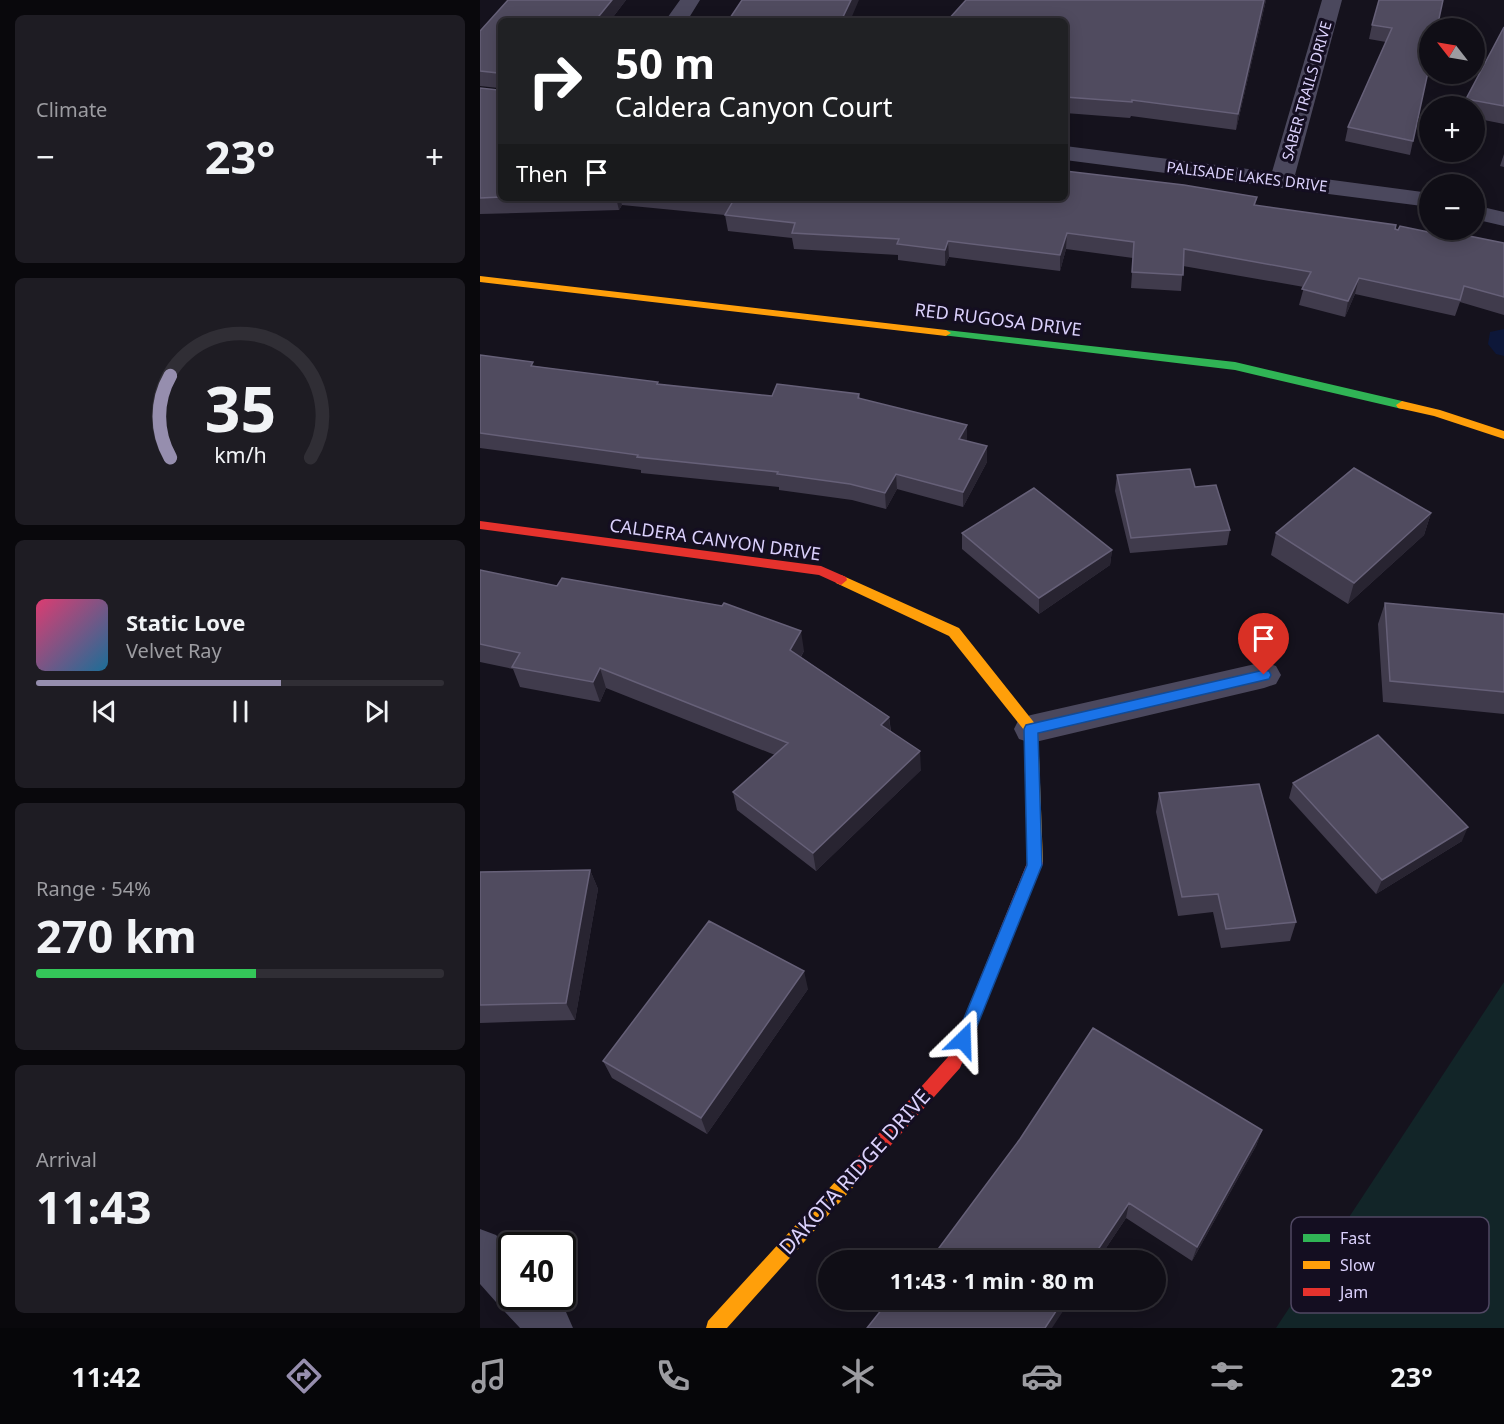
<!DOCTYPE html>
<html lang="en">
<head>
<meta charset="utf-8">
<style>
	body { margin:0; font-family:"Noto Sans",sans-serif; background:#1e1c23; color:#f1f3f6; height:100vh; display:flex; flex-direction:column; font-size:22px; white-space:nowrap }
	* { box-sizing:border-box; margin:0 }
	p { font-size:20px; color:#9c9ca1 }
	.icon { flex:none; width:33px; height:33px; fill:none; stroke:currentColor; stroke-width:2; stroke-linecap:round; stroke-linejoin:round }
	.map { position:relative; flex:1; overflow:hidden }
	.panel { display:flex; flex-direction:column; gap:15px; padding:15px; background:#09080c; width:480px }
	.panel>* { flex:none }
	.guide { position:absolute; left:18px; top:18px; width:570px; height:183px; border-radius:9px; box-shadow:0 3px 15px #0003,0 0 0 2px #302e35; background:#202124; color:#fff; overflow:hidden }
	.needle { width:39px; rotate:301deg }
	.controls { position:absolute; left:939px; top:18px; display:grid; gap:12px }
	.controls a { display:grid; place-items:center; width:66px; height:66px; border-radius:50%; background:#100e16; box-shadow:0 3px 15px #0003,0 0 0 2px #302e35; font-size:30px }
	.speed { position:absolute; left:18px; top:1232px; display:flex; gap:12px; font-size:30px; font-weight:700; text-align:center }
	.speed>* { display:grid; place-content:center; width:78px; height:78px; border-radius:50%; background:#100e16; box-shadow:0 3px 15px #0003,0 0 0 2px #302e35; line-height:1 }
	.speed .limit { border:3px solid #111; border-radius:9px; background:#fff; color:#111 }
	.pin { position:absolute; display:grid; place-items:center; width:51px; height:51px; color:#fff; margin:-62px -26px; border-radius:50% 50% 50% 0; rotate:-45deg; box-shadow:0 0 6px #0007 }
	.pin .icon { rotate:45deg }
	.me { position:absolute; width:66px; margin:-33px; rotate:22deg; stroke-linejoin:round; filter:drop-shadow(0 0 4px #0008) }
	.turn { display:flex; align-items:center; gap:21px; height:126px; padding:0 18px; font-size:27px }
	.turn .icon { width:78px; height:78px; stroke-width:2.5 }
	.turn b { display:block; font-size:42px; line-height:51px }
	.then { display:flex; align-items:center; height:57px; padding:0 18px; background:#0003; gap:12px; font-size:22px }
	.big { font-size:45px; font-weight:700; line-height:1.1 }
	.panel .tile { flex:1; display:flex; flex-direction:column; justify-content:center; gap:9px; min-width:0; padding:0 21px; border-radius:9px; background:#1e1c23 }
	.panel .dial { align-items:center; gap:0 }
	.dial svg { height:156px; overflow:visible; fill:none; stroke:#302e35; stroke-width:7; stroke-linecap:round; text-anchor:middle }
	.dial text { fill:#f1f3f6; stroke:none }
	.song { display:flex; align-items:center; gap:18px }
	.cover { width:72px; height:72px; border-radius:9px; background:linear-gradient(135deg,hsl(340 70% 55%),hsl(200 70% 35%)) }
	.played { height:6px; border-radius:3px; background:linear-gradient(90deg,#968eae 60%,#302e35 60%) }
	.keys { display:flex; justify-content:space-around; direction:ltr }
	.heat { display:flex; justify-content:space-between; align-items:center; font-size:33px; direction:ltr }
	.charge { height:9px; border-radius:4px; background:linear-gradient(90deg,#34c759 54%,#302e35 0) }
	.trip { position:absolute; left:338px; top:1250px; width:348px; height:60px; border-radius:30px; background:#100e16; box-shadow:0 3px 15px #0003,0 0 0 2px #302e35; font-weight:700; line-height:60px; text-align:center }
	.menu { display:flex; height:96px; justify-content:space-around; align-items:center; background:#060609; color:#9c9ca1 }
	.menu .icon { width:42px; height:42px }
	.menu .current { color:#968eae }
	.menu b { font-size:27px; color:#f1f3f6 }
	main { display:flex; flex:1; min-height:0 }
	.map>svg:first-child { display:block }
	.green { fill:#122528 }
	.water { fill:#0d1739 }
	.lines { fill:none; stroke-linecap:round; stroke-linejoin:round }
	.street { fill:#4b485d; fill-rule:evenodd }
	.fast { fill:#30b455; fill-rule:evenodd }
	.slow { fill:#ff9f0a; fill-rule:evenodd }
	.jam { fill:#e5322d; fill-rule:evenodd }
	.wall { fill:#403b4c }
	.shaded-wall { fill:#282431 }
	.building { fill:#504b5f; stroke:#666078; stroke-width:1.5 }
	.route { fill:#1a73e8; stroke:#114b97; stroke-width:1.5 }
	.labels { text-anchor:middle; stroke-width:6; stroke-linejoin:round; paint-order:stroke }
	.far-street-label { font-size:15px; fill:#dbd1fc; stroke:#140e21 }
	.street-label { font-size:18px; fill:#dbd1fc; stroke:#140e21 }
	.near-street-label { font-size:21px; fill:#dbd1fc; stroke:#140e21 }
	.key { fill:#140e21; stroke:#504863; stroke-width:1.5 }
	.key-label { font-size:16px; fill:#dbd1fc }
</style>
</head>
<body>
<main>
<section class="panel">
<div class="tile"><p>Climate</p>
<div class="heat"><a>−</a><b class="big">23°</b><a>+</a></div>
</div>
<div class="tile dial"><svg viewBox="0 0 100 80">
<path d="M14 69A42 42 0 1 1 86 69"/>
<path d="M14 69A42 42 0 0 1 14 27" stroke="#968eae"/>
<text x="50" y="56" font-size="32" font-weight="700">35</text>
<text x="50" y="72" font-size="11">km/h</text>
</svg></div>
<div class="tile">
<div class="song"><i class="cover"></i><div><b>Static Love</b><p>Velvet Ray</p></div></div>
<div class="played"></div>
<div class="keys"><svg class="icon" aria-label="previous" viewBox="0 0 24 24"><path d="M18 5L8 12l10 7zM5 5v14"/></svg><svg class="icon" aria-label="pause" viewBox="0 0 24 24"><path d="M8 5v14M16 5v14"/></svg><svg class="icon" aria-label="next" viewBox="0 0 24 24"><path d="M6 5l10 7-10 7zM19 5v14"/></svg></div>
</div>
<div class="tile"><p>Range · 54%</p><b class="big">270 km</b><div class="charge"></div></div>
<div class="tile"><p>Arrival</p><b class="big">11:43</b></div>
</section>
<div class="map">
<svg width="1024" height="1328" viewBox="0 0 1024 1328">
	<rect width="100%" height="100%" fill="#15121d"/>
	<path class="green" d="M1024 982V1328H796Z"/>
	<path class="water" d="M1024 329V356L1016 354 1008 344 1010 332Z"/>
	<g class="lines">
		<path class="street" d="M200 0H220L207 21H185Z
			M842 0H862L815 175 950 193V207L585 160V146L792 172Z
			M994 205 1024 212V226L994 219Z
			M784 662 796 666 801 675 796 684 784 688 551 743 539 739 534 729 539 719 551 715Z
			M0 1229 16 1235 32 1253V1296H71L86 1312 93 1328H40L25 1312 22 1304 16 1302 0 1284Z"/>
		<path class="fast" d="M466 330 755 362 922 401 928 405 922 409 755 370 462 335V331Z"/>
		<path class="slow" d="M0 276 466 330 471 333 466 336 0 282Z
			M922 401 960 410 1024 431V439L954 416 918 408 916 405Z
			M361 575 479 628 556 725 558 729 563 863 560 868 555 869 550 868 547 863 544 730 469 636 356 583 355 580Z
			M371 1168 377 1171 380 1177 377 1183 247 1328H226L228 1321 365 1171Z"/>
		<path class="jam" d="M0 521 341 566 366 577 367 580 361 585 339 575 0 529Z
			M555 857 560 858 563 863 480 1068 377 1183 371 1186 365 1183 362 1177 365 1171 468 1057 547 863 550 858Z"/>
	</g>
	<path class="wall" d="M28 0H146L130 21H21V198H585L777 197 775 205 918 230 1024 243V315L980 302 975 316 875 294 865 317 819 305 824 287 703 266 701 291 651 288 653 258 586 249 580 271 469 257 465 266 418 260V255L314 249 312 238 248 231 245 215 142 205 139 210 0 214V88L18 90V88L0 86V31Z
		M486 0H786L756 130 651 116 650 118 585 113V21Z
		M963 0 930 155 865 141 868 127 906 42 889 39 892 25Z
		M1024 27V124L994 118V106H984L986 99Z
		M1024 154V167L1020 166Z
		M0 355 55 366 178 384 292 396 379 394 380 399 487 441 507 462 483 507 417 489 406 509 372 500 299 490V487L161 473V470L0 448Z
		M637 475 715 487 750 530 747 545 650 553 635 491Z
		M951 513 944 535 868 604 791 555 796 533Z
		M482 533 632 550 630 565 559 614 482 549Z
		M0 570 324 651 321 657 409 717 411 731 441 770 336 871 257 810 253 792 295 755 126 688 120 702 40 687 33 669 0 662Z
		M905 603 1024 614V714L903 702 898 624Z
		M813 783 982 841 896 894 809 798Z
		M679 793 816 922 810 941 741 948 733 912 698 916 676 812Z
		M110 870 118 889 95 1020 0 1023V872Z
		M328 989 227 1134 132 1078 123 1061Z
		M782 1130 776 1146 712 1261 646 1218 618 1260H450Z"/>
	<path class="shaded-wall" d="M132 0H146L130 21H115Z
		M371 0H379L370 21H361Z
		M784 0H786L756 130 758 114Z
		M136 198H140L142 205 139 210Z
		M587 233 586 249 580 271V255Z
		M468 241 469 257 465 266V250Z
		M879 278 875 294 865 317 868 301Z
		M487 425V441L479 439Z
		M507 446V462L483 507V492Z
		M416 474 417 489 406 509 405 493Z
		M951 513 944 535 868 604 874 583Z
		M632 550 630 565 559 614V598Z
		M321 631 324 651 313 669 310 650Z
		M120 668 126 688 120 702 113 682Z
		M409 717 411 736 401 725Z
		M440 751 441 770 336 871 333 853Z
		M988 827 982 841 896 894 902 880Z
		M110 870 118 889 95 1020 86 1003Z
		M324 971 328 989 227 1134 221 1118Z
		M782 1130 776 1146 712 1261 717 1247Z
		M649 1203 646 1218 618 1260H611Z
		M584 1299H591L572 1328H565Z"/>
	<path class="building" d="M28 0H132L115 21H21V197L0 198V88L18 90V73L0 71V31Z
		M262 0H371L361 21H248Z
		M486 0H784L758 114 652 100V102L585 97V21H467Z
		M899 0H963L957 28H950V63L933 141 868 127 912 28 892 25Z
		M1024 27V106L986 99Z
		M585 171 704 185 777 197 774 205 916 225 915 229 918 230 920 226 958 234 959 230 1024 243V297L984 286 980 300 879 278 868 301 822 289 831 272 704 249 703 275 652 272 654 242 587 233 580 255 468 241 465 250 417 244 419 239 312 233 315 223 245 215 253 201 228 198H585Z
		M0 355 53 362 51 366 178 382 177 384 292 396 297 384 379 394 378 398 487 425 479 439 507 446 483 492 416 474 405 493 370 484 297 474 298 472 157 457 158 455 0 433Z
		M874 468 951 513 874 583 796 533Z
		M710 469 715 487 736 485 750 530 651 538 637 475Z
		M554 488 632 550 559 598 482 533Z
		M0 570 77 586 82 578 242 606 244 603 321 631 310 650 409 717 401 725 440 751 333 853 253 792 308 743 120 668 113 682 32 667 40 653 0 644Z
		M905 603 1024 614V692L910 681Z
		M898 735 988 827 902 880 813 783Z
		M779 784 816 922 746 929 738 894 702 897 679 793Z
		M110 870 86 1003 0 1005V872Z
		M229 921 324 971 221 1118 123 1061Z
		M613 1028 782 1130 717 1247 649 1203 611 1260H450L540 1139Z
		M410 1299H584L565 1328H387Z"/>
	<path class="route" d="M784 670 789 671 791 675 789 679 558 733 562 865 489 1046 483 1048 477 1046 475 1040 547 865 544 729 546 725Z"/>
	<g class="labels">
		<g class="far-street-label">
			<text transform="translate(827 91) rotate(-74)" y="5">SABER TRAILS DRIVE</text>
			<text transform="translate(767 177) rotate(7)" y="5">PALISADE LAKES DRIVE</text>
		</g>
		<g class="street-label">
			<text transform="translate(518 320) rotate(7)" y="6">RED RUGOSA DRIVE</text>
			<text transform="translate(235 540) rotate(8)" y="6">CALDERA CANYON DRIVE</text>
		</g>
		<g class="near-street-label">
			<text transform="translate(375 1172) rotate(-48)" y="7">DAKOTA RIDGE DRIVE</text>
		</g>
	</g>
	<rect x="811" y="1217" width="198" height="96" rx="9" class="key"/>
	<rect x="823" y="1234" width="27" height="8" fill="#30b455"/>
	<rect x="823" y="1261" width="27" height="8" fill="#ff9f0a"/>
	<rect x="823" y="1288" width="27" height="8" fill="#e5322d"/>
	<g class="key-label">
		<text x="860" y="1244">Fast</text>
		<text x="860" y="1271">Slow</text>
		<text x="860" y="1298">Jam</text>
	</g>
</svg>
<div class="controls">
<a><svg class="needle" viewBox="-14 -14 28 28"><path d="M0-13l5 13h-10z" fill="#e53935"/><path d="M0 13l5-13h-10z" fill="#9c9ca1"/></svg></a>
<a>+</a>
<a>−</a>
</div>
<div class="speed"><div class="limit">40</div></div>
<div class="pin" style="left:784px;top:675px;background:#d93025"><svg class="icon" aria-label="arrive" viewBox="0 0 24 24"><path d="M6 21V4h12l-3 4 3 4H6"/></svg></div>
<svg class="me" style="left:483px;top:1040px" viewBox="-20 -20 40 40"><path d="M0-17L14 15 0 8-14 15z" fill="#1a73e8" stroke="#fff" stroke-width="4"/></svg>
<div class="trip">11:43 · 1 min · 80 m</div>
<div class="guide">
<div class="turn"><svg class="icon" aria-label="right" viewBox="0 0 24 24"><path d="M7 20v-9h11M14 6l5 5-5 5"/></svg><div><b>50 m</b>Caldera Canyon Court</div></div>
<div class="then">Then<svg class="icon" aria-label="arrive" viewBox="0 0 24 24"><path d="M6 21V4h12l-3 4 3 4H6"/></svg></div>
</div>
</div>
</main>
<nav class="menu">
<b>11:42</b>
<svg class="icon current" aria-label="directions" viewBox="0 0 24 24"><path d="M12 3l9 9-9 9-9-9zM9 14v-3h6M13 9l2 2-2 2"/></svg>
<svg class="icon" aria-label="music" viewBox="0 0 24 24"><path d="M9 18V5l10-2v13"/><circle cx="6" cy="18" r="3"/><circle cx="16" cy="16" r="3"/></svg>
<svg class="icon" aria-label="phone" viewBox="0 0 24 24"><path d="M5 4h4l2 5-3 2q2 4 5 5l2-3 5 2v4C11 20 4 13 5 4z"/></svg>
<svg class="icon" aria-label="climate" viewBox="0 0 24 24"><path d="M12 3v18M4 7l16 10M4 17L20 7"/></svg>
<svg class="icon" aria-label="car" viewBox="0 0 24 24"><path d="M5 17H2v-5l4-1 3-4h7l3 4 3 1v5h-3M9 17h6M6 11h13"/><circle cx="7" cy="17" r="2"/><circle cx="17" cy="17" r="2"/></svg>
<svg class="icon" aria-label="filters" viewBox="0 0 24 24"><path d="M4 7h16M4 17h16"/><circle cx="9" cy="7" r="2"/><circle cx="15" cy="17" r="2"/></svg>
<b>23°</b>
</nav>
</body>
</html>
